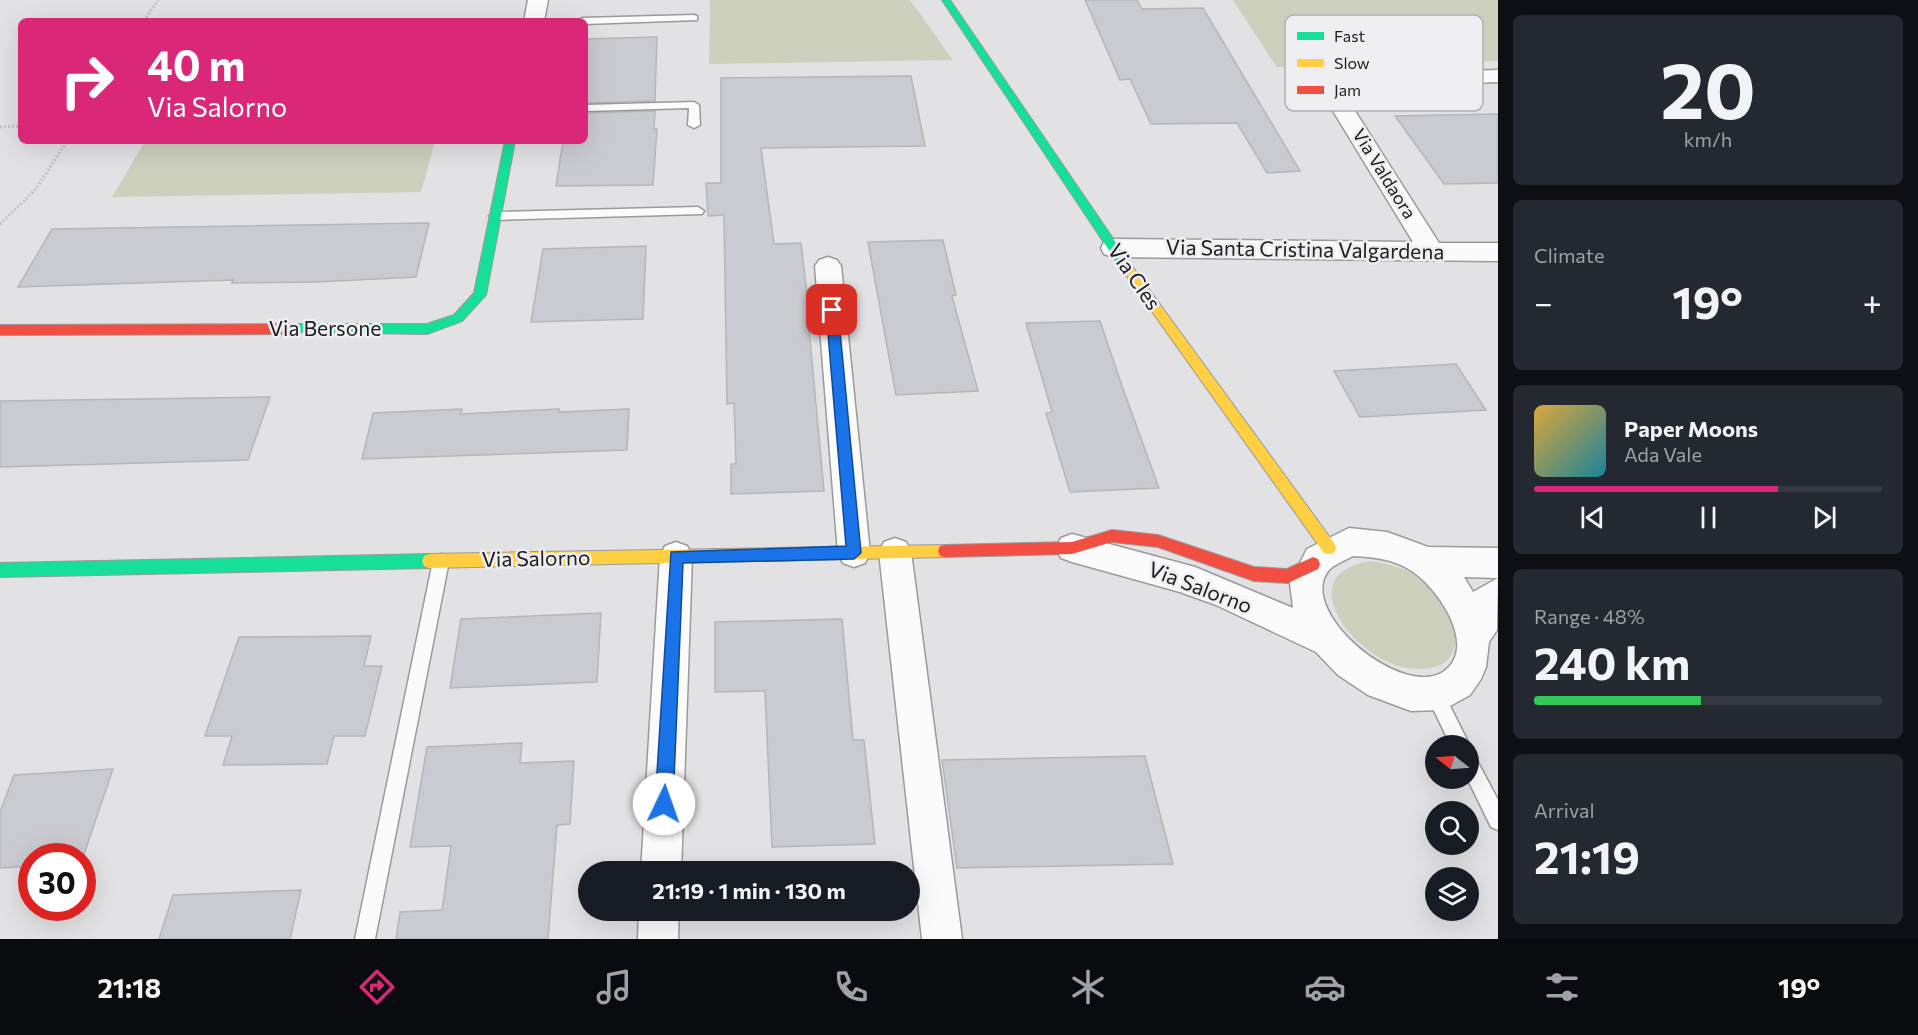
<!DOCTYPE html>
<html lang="en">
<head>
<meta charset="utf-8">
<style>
	body { margin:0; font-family:Commissioner,sans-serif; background:#242831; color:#f1f3f6; height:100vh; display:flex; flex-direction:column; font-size:22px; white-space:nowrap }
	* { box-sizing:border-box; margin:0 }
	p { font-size:20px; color:#9ea1a6 }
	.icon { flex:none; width:33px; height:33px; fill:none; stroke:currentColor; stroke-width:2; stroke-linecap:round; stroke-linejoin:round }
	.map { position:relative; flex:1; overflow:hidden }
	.details { display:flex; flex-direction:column; gap:15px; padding:15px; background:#0d0f14; width:420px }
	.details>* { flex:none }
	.top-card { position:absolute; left:18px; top:18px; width:570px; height:126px; border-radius:9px; box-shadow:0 6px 24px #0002; background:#db2777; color:#fff; overflow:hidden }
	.needle { width:39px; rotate:287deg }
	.tools { position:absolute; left:1425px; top:735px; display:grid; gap:12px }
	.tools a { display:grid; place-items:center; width:54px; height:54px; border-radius:50%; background:#171b24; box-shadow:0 6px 24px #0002; font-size:30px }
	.speed { position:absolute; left:18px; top:843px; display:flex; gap:12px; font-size:30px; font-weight:700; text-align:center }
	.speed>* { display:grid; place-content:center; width:78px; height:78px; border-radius:50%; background:#171b24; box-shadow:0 6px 24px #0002; line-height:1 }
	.speed .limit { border:9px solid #d22; background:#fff; color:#111 }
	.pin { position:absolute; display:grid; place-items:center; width:51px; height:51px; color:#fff; margin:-26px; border-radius:12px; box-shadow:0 3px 9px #0006 }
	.me { position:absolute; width:66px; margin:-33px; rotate:3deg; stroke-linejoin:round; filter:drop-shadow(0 0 4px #0008) }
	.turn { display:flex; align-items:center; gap:21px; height:126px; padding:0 30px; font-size:27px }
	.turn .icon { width:78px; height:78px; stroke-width:2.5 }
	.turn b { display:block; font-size:42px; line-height:51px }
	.big { font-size:45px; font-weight:700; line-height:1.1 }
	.details .card { flex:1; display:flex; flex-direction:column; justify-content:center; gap:9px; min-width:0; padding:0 21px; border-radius:9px; background:#242831 }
	.details .dial { align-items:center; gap:0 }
	.dial b { font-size:78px; line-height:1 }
	.song { display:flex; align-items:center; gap:18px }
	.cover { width:72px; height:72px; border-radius:9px; background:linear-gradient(135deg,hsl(40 70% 55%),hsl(190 70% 35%)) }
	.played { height:6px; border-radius:3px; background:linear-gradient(90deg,#db2777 70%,#363941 70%) }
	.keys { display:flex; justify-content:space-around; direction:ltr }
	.heat { display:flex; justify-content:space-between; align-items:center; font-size:33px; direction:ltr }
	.charge { height:9px; border-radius:4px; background:linear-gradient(90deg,#34c759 48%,#363941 0) }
	.trip { position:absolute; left:578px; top:861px; width:342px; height:60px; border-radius:30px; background:#171b24; box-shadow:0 6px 24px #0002; font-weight:700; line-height:60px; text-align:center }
	.menu { display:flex; height:96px; justify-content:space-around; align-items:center; background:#090b0e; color:#9ea1a6 }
	.menu .icon { width:42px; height:42px }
	.menu .on { color:#db2777 }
	.menu b { font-size:27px; color:#f1f3f6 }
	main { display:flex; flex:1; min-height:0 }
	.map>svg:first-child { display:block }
	.green { fill:#cdd0bd }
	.building { fill:#cacad1; stroke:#b6b6b8; stroke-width:1.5 }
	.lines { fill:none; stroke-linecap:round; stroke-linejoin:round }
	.lane-casing { stroke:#9a9a9c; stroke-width:3 }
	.street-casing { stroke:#9a9a9c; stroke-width:3 }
	.fast-casing { stroke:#9a9a9c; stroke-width:2 }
	.slow-casing { stroke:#9a9a9c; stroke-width:2 }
	.jam-casing { stroke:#9a9a9c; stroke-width:2 }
	.path { stroke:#c2c2c2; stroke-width:3; stroke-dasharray:2 2; stroke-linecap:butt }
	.lane { fill:#fbfbfb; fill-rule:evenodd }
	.street { fill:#fbfbfb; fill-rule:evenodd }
	.fast { fill:#16e098; fill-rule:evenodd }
	.slow { fill:#ffcf43; fill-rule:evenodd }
	.jam { fill:#f24e42; fill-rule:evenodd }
	.route { fill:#1a73e8; stroke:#114b97; stroke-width:1.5 }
	.labels { text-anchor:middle; stroke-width:5; stroke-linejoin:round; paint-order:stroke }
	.far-street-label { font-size:18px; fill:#202021; stroke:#eeeef3 }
	.street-label { font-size:21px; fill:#202021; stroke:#eeeef3 }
	.key { fill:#eeeef3; stroke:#b0b0b4; stroke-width:1.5 }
	.key-label { font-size:16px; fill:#202021 }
</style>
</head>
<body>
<main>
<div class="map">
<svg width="1498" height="939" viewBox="0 0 1498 939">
	<rect width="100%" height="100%" fill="#e2e2e4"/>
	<path class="green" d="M710 0H910L953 60 709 64Z
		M1233 0H1498V61L1277 67Z
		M145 141H435L421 192 112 197Z
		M1370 561C1392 564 1412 570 1429 585 1458 612 1475 671 1416 669 1360 668 1285 575 1370 561Z"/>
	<path class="building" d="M1085 0H1137L1142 9 1203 8 1300 171 1267 173 1237 123 1151 124 1130 79 1120 80Z
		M657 37 655 101 585 103V39Z
		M911 76 925 146 761 148 774 244 801 243 811 329H809L824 491 731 494V464H736L734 403 727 404 724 215 708 216 706 183H721V78Z
		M655 111 654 129H657L653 185 556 186 563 141H585V113Z
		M1498 114V183L1444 184 1395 116Z
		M429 223 416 277 316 282 232 283 233 280 18 287 52 229Z
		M943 240 956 295 952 296 978 391 896 395 868 242Z
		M646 246 643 319 531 322 543 249Z
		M1100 321 1122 386 1159 488 1070 492 1046 413 1052 412 1026 323Z
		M1456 364 1486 410 1360 417 1334 371Z
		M270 397 248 460 0 467V401Z
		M462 409 461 414 559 409V412L629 409 627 450 362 459 373 413Z
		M601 613 597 682 450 688 461 619Z
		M842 619 853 740H864L875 844 772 847 765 691 715 692V622Z
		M371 636 364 666H382L365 736H334L327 764 223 765 232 736H205L239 637Z
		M522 743 520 763 574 761 570 824 557 825 548 939H396L400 912 442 910 451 846 410 847 427 747Z
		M1145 756 1173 864 957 868 942 760Z
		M113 769 82 860V856H32V866L0 868V812L14 775Z
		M301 890 290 939H159L173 895Z"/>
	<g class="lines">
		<g class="lane-casing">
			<path id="lane" d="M694 15 697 16V20L585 24V21H577L582 18Z
				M694 102 699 105 700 125 694 128 688 125 689 108 585 111V105Z
				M698 207 704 211 702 214 495 220 489 216 495 212Z
				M441 554 447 556 449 561 375 939H355L433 561 435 556Z
				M1435 685 1441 688 1470 746 1468 750V746H1451L1426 694 1429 688Z
				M1468 752 1474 755 1498 800V830L1491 827 1467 778Z"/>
		</g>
		<g class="street-casing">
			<path id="street" d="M528 0H548L544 21H524Z
				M1498 70V82L1341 89 1439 243H1498V261L1113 257 1104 254 1101 248 1104 242 1113 239 1413 242 1319 88 1332 77 1339 75Z
				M828 257 837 260 841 266 870 553 865 563 854 567 843 563 838 553 815 266 819 260Z
				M1349 528 1387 532 1428 547 1498 548V578L1464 577 1473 592 1498 578 1497 630 1489 642 1486 667 1481 679 1470 695 1452 705 1440 710 1411 711 1368 695 1338 675 1316 652 1216 605 1180 592 1072 562 1061 558 1056 548 1061 538 1072 534 1195 567 1293 608 1290 583 1307 549ZM1353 556C1373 557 1393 559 1410 570 1436 585 1480 647 1443 672 1401 699 1295 611 1329 570 1335 564 1346 560 1353 556Z
				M895 538 906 542 911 552 962 939H922L879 552 884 542Z
				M676 542 687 546 692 556 681 872H641L660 556 665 546Z
				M639 910H679L678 939H638Z"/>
		</g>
		<g class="fast-casing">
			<path id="fast" d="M942 0H950L1129 262V268H1121Z
				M505 141H515L486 295 462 321 427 334 289 332 287 329 293 324H427L454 315 474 293Z
				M429 554 434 556 436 561 434 566 429 568 0 577V563Z"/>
		</g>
		<g class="slow-casing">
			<path id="slow" d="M1125 261 1129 262 1334 543 1336 548 1334 553 1329 554 1324 553 1121 268V262Z
				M945 545 950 546 952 551 950 556 945 557 429 568 424 566 422 561 424 556 429 554Z"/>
		</g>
		<g class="jam-casing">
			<path id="jam" d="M293 324 299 329 293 334 0 335V325Z
				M1112 530 1158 535 1254 567 1287 569 1313 557 1318 559 1320 564 1318 569 1288 583 1254 581 1158 547 1112 542 1072 554 945 557 940 556 938 551 940 546 945 545 1072 542Z"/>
		</g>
		<path class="path" d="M144 21 158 0
			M0 127 21 126
			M0 224 36 189 67 141"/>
		<use href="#lane" class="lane"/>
		<use href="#street" class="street"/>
		<use href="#fast" class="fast"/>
		<use href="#slow" class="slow"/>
		<use href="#jam" class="jam"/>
	</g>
	<path class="route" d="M832 305 838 310 861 553 854 559 683 563 673 804 670 810 664 813 658 810 655 804 671 552 846 546 826 310Z"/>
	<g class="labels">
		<g class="far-street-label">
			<text transform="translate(1384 174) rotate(58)" y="6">Via Valdaora</text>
		</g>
		<g class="street-label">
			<text transform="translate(1305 250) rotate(1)" y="7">Via Santa Cristina Valgardena</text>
			<text transform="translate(1134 277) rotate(55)" y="7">Via Cles</text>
			<text x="325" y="336">Via Bersone</text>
			<text transform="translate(536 559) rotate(-1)" y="7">Via Salorno</text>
			<text transform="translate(1200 588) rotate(21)" y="7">Via Salorno</text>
		</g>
	</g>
	<rect x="1285" y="15" width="198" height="96" rx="9" class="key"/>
	<rect x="1297" y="32" width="27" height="8" fill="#16e098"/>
	<rect x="1297" y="59" width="27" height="8" fill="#ffcf43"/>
	<rect x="1297" y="86" width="27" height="8" fill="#f24e42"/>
	<g class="key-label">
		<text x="1334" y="42">Fast</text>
		<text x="1334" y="69">Slow</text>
		<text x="1334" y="96">Jam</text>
	</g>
</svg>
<div class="tools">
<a><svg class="needle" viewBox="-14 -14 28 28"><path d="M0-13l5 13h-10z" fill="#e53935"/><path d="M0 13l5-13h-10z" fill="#9ea1a6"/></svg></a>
<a><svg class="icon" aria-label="search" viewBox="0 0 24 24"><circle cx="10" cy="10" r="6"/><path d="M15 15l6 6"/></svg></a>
<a><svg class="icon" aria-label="layers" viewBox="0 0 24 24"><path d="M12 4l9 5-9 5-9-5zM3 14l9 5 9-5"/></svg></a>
</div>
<div class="speed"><div class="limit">30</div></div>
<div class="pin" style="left:832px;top:310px;background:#d93025"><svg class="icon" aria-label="arrive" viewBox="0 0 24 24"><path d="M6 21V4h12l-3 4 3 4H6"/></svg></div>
<svg class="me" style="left:664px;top:804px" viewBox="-20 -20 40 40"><circle r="19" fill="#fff"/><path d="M0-13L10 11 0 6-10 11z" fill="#1a73e8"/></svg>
<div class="trip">21:19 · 1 min · 130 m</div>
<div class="top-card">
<div class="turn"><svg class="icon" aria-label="right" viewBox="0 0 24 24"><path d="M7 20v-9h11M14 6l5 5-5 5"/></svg><div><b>40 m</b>Via Salorno</div></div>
</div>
</div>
<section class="details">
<div class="card dial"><b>20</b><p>km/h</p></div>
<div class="card"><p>Climate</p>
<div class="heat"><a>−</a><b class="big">19°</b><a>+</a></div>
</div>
<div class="card">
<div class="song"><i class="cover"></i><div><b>Paper Moons</b><p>Ada Vale</p></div></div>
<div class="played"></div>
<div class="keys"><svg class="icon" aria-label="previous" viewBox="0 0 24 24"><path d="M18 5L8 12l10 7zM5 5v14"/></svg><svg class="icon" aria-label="pause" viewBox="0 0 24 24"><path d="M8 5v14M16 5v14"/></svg><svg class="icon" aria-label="next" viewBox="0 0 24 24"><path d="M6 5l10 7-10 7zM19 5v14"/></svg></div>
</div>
<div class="card"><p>Range · 48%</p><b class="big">240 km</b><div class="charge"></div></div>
<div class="card"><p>Arrival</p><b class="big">21:19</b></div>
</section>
</main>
<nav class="menu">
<b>21:18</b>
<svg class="icon on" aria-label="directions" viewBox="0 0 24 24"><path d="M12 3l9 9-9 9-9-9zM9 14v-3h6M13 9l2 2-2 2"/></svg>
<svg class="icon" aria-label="music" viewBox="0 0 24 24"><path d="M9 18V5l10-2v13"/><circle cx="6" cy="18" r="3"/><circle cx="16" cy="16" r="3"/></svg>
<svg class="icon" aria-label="phone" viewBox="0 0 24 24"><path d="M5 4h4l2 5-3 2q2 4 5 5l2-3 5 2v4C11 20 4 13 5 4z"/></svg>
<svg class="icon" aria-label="climate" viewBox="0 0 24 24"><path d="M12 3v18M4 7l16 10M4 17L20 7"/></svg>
<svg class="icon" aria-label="car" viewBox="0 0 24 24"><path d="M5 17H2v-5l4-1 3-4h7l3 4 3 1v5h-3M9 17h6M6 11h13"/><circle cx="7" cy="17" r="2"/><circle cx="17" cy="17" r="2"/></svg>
<svg class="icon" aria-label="filters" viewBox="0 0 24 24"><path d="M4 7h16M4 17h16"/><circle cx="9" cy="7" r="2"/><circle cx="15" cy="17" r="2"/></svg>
<b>19°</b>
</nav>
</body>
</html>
